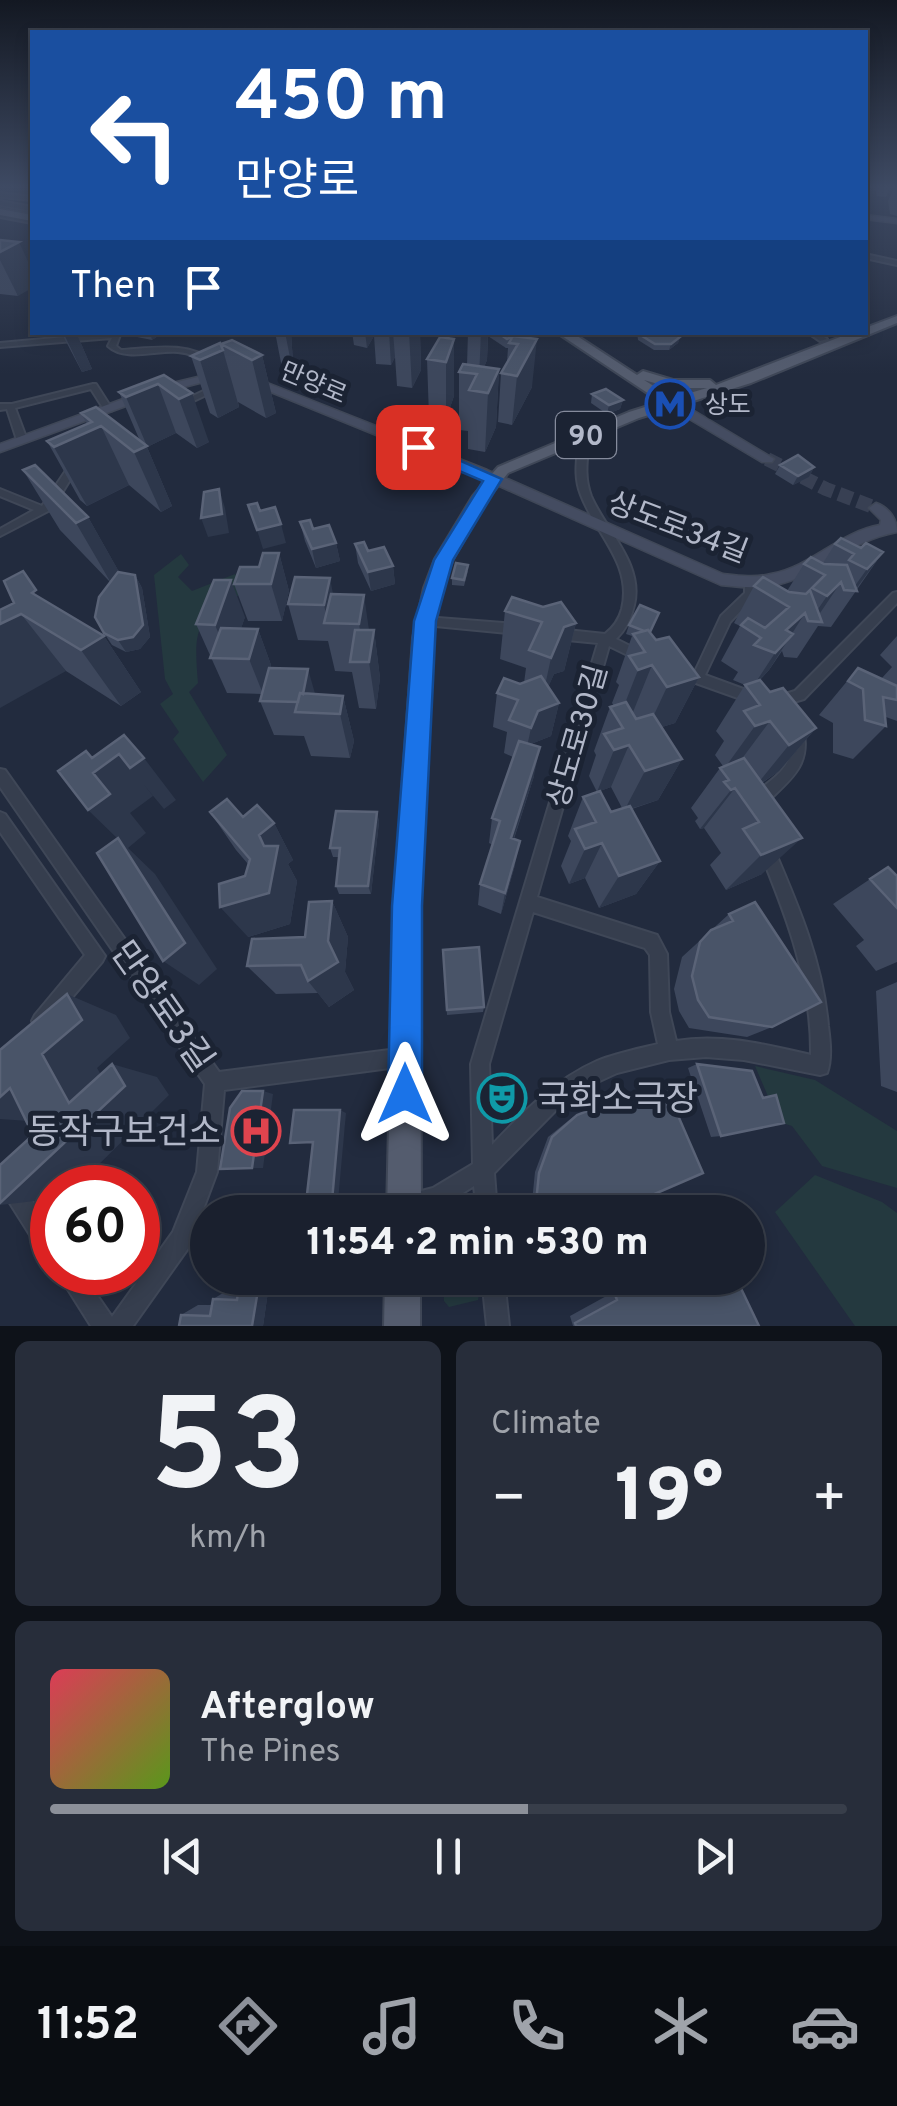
<!DOCTYPE html>
<html lang="en">
<head>
<meta charset="utf-8">
<style>
	body { margin:0; font-family:Overpass,"Noto Sans KR",sans-serif; background:#272d3a; color:#f1f3f6; height:100vh; display:flex; flex-direction:column; font-size:38px; white-space:nowrap }
	* { box-sizing:border-box; margin:0 }
	p { font-size:32px; color:#9fa3aa }
	.icon { flex:none; width:55px; height:55px; fill:none; stroke:currentColor; stroke-width:2; stroke-linecap:round; stroke-linejoin:round }
	.map { position:relative; height:1326px; overflow:hidden }
	.details { display:flex; flex-direction:column; gap:15px; padding:15px; background:#0e1219; flex:1 }
	.details>* { flex:none }
	.guide { position:absolute; left:30px; top:30px; width:838px; height:305px; border-radius:0px; box-shadow:0 5px 15px #0003,0 0 0 2px #383e4a; background:#1a4fa0; color:#fff; overflow:hidden }
	.speed { position:absolute; left:30px; top:1165px; display:flex; gap:20px; font-size:50px; font-weight:700; text-align:center }
	.speed>* { display:grid; place-content:center; width:130px; height:130px; border-radius:50%; background:#1a202e; box-shadow:0 5px 15px #0003,0 0 0 2px #383e4a; line-height:1 }
	.speed .limit { border:15px solid #d22; background:#fff; color:#111 }
	.pin { position:absolute; display:grid; place-items:center; width:85px; height:85px; color:#fff; margin:-42px; border-radius:20px; box-shadow:0 5px 15px #0006 }
	.me { position:absolute; width:110px; margin:-55px; rotate:0deg; stroke-linejoin:round; filter:drop-shadow(0 0 8px #0008) }
	.turn { display:flex; align-items:center; gap:35px; height:210px; padding:0 40px; font-size:45px }
	.turn .icon { width:130px; height:130px; stroke-width:2.5 }
	.turn b { display:block; font-size:70px; line-height:85px }
	.then { display:flex; align-items:center; height:95px; padding:0 40px; background:#0003; gap:20px; font-size:38px }
	.big { font-size:75px; font-weight:800; line-height:1.1 }
	.details .card { flex:1; display:flex; flex-direction:column; justify-content:center; gap:15px; min-width:0; padding:0 35px; border-radius:15px; background:#272d3a }
	.details .dial { align-items:center; gap:0 }
	.dial b { font-size:130px; line-height:1 }
	.song { display:flex; align-items:center; gap:30px }
	.cover { width:120px; height:120px; border-radius:15px; background:linear-gradient(135deg,hsl(350 70% 55%),hsl(90 70% 35%)) }
	.played { height:10px; border-radius:5px; background:linear-gradient(90deg,#8c9099 60%,#383e4a 60%) }
	.keys { display:flex; justify-content:space-around; direction:ltr }
	.heat { display:flex; justify-content:space-between; align-items:center; font-size:55px; direction:ltr }
	.details .tiles { flex:1; display:grid; gap:15px; grid-template-columns:1fr 1fr }
	.card:last-child { grid-column:span 2 }
	.trip { position:absolute; left:190px; top:1195px; width:575px; height:100px; border-radius:50px; background:#1a202e; box-shadow:0 5px 15px #0003,0 0 0 2px #383e4a; font-weight:800; line-height:100px; text-align:center }
	.tab-bar { display:flex; height:160px; justify-content:space-around; align-items:center; background:#0a0d12; color:#9fa3aa }
	.tab-bar .icon { width:70px; height:70px }
	.tab-bar .active { color:#8c9099 }
	.tab-bar b { font-size:45px; color:#f1f3f6 }
	.map>svg:first-child { display:block }
	.green { fill:#24393f }
	.lines { fill:none; stroke-linecap:round; stroke-linejoin:round }
	.secondary-tunnel { stroke:#384053; stroke-width:14; stroke-dasharray:14 6; stroke-linecap:butt }
	.street-casing { stroke:#3f4757; stroke-width:4 }
	.secondary-casing { stroke:#3f4757; stroke-width:3 }
	.primary-casing { stroke:#3f4757; stroke-width:4 }
	.street { fill:#363e4e; fill-rule:evenodd }
	.secondary { fill:#444c61; fill-rule:evenodd }
	.primary { fill:#545c6e; fill-rule:evenodd }
	.wall { fill:#3d475c }
	.shaded-wall { fill:#2d374b }
	.building { fill:#495468; stroke:#5a6377; stroke-width:2.5 }
	.route { fill:#1a73e8; stroke:#114b97; stroke-width:2.5 }
	.labels { text-anchor:middle; stroke-width:10; stroke-linejoin:round; paint-order:stroke }
	.far-street-label { font-size:25px; fill:#b2b8c9; stroke:#1b2333 }
	.far-poi-label { font-size:25px; fill:#b2b8c9; stroke:#1b2333; text-anchor:start }
	.shield { fill:#1b2333; stroke:#858b9c; stroke-width:2.5 }
	.shield-label { font-size:28px; font-weight:bold; fill:#b2b8c9 }
	.street-label { font-size:30px; fill:#b2b8c9; stroke:#1b2333 }
	.near-street-label { font-size:35px; fill:#b2b8c9; stroke:#1b2333 }
	.near-poi-label { font-size:35px; fill:#b2b8c9; stroke:#1b2333; text-anchor:start }
</style>
</head>
<body>
<div class="map">
<svg width="897" height="1326" viewBox="0 0 897 1326">
	<rect width="100%" height="100%" fill="#222b3e"/>
	<path class="green" d="M181 554 189 565 178 577 192 591 235 574 248 590C196 619 193 624 198 683L189 692 227 755 203 782 173 739 179 732 160 704 173 694 165 679 154 575Z
		M755 1066 815 1080 897 1131V1188L822 1166 792 1126 779 1122Z
		M815 1175 882 1202 897 1213V1326H855L775 1212Z
		M443 1278H482L478 1300 449 1307 444 1301Z"/>
	<g class="lines">
		<path class="secondary-tunnel" d="M767 459 826 489 876 508"/>
		<g class="street-casing">
			<path id="street" d="M0 193 32 197V200L0 197Z
				M0 201 32 207V211L0 205Z
				M0 213 32 219V223L0 217Z
				M865 254 897 261V265L865 258Z
				M121 332 116 346 121 350C153 348 188 341 215 362L208 364C199 357 190 353 178 352 156 350 125 362 108 346L112 338 0 347V343Z
				M807 332H816L827 339 820 341Z
				M93 384H96L112 409 111 411H105L91 389 15 408 27 440 25 442 17 440 7 409 0 410V404H12Z
				M216 385 223 387 181 407 174 405Z
				M574 437 588 449C586 466 585 480 591 496 606 531 644 564 634 605 631 619 626 629 616 639L646 654 648 657 646 660 642 662 609 646 537 897 657 935 667 954 669 1012 676 1041C721 1033 767 1045 811 1055 812 983 787 917 760 852L763 847 768 844 773 847C798 905 823 963 828 1026 830 1041 832 1059 827 1073L820 1075 744 1060 706 1057 669 1060 617 1073 591 1085 559 1107 494 1173 497 1212H477L474 1186C449 1202 428 1216 398 1211L395 1204 398 1197 433 1188 473 1164 471 1064 598 643 557 639 551 634 557 629 605 634C614 627 619 620 622 609 633 564 596 535 581 495 575 480 576 466 578 450L569 440ZM533 912 645 948 650 955 651 1012 658 1044C638 1049 617 1053 597 1061 556 1079 523 1112 492 1145L489 1064Z
				M76 459 81 462 52 509 0 536V529L34 510 0 496V489L42 506 73 460Z
				M751 581 757 585V594L730 622 705 675 757 694 759 698 757 702 752 703 693 682 692 678 721 616 745 593V585Z
				M897 592V603L804 699 777 707 772 706 770 702 772 698 795 691 893 593Z
				M425 617 517 624 523 629 517 634 425 625 419 621Z
				M798 727 803 729C812 767 788 781 764 805L759 807 754 805 752 800 754 795C766 783 785 773 790 756 792 747 791 738 793 729Z
				M0 769 5 770 219 1072 405 1048 412 1050 414 1057 412 1064 405 1066 224 1090 217 1172 192 1239 189 1247 133 1326H91L57 1272H81L112 1317 173 1232 197 1172 205 1084 0 787Z
				M0 812 5 814 105 956 102 962 47 1027 41 1030 35 1027 32 1021 35 1015 85 955 0 832Z
				M0 1175 19 1181 52 1231V1260L44 1257 6 1197 0 1195Z
				M482 1278H504L509 1326H487Z"/>
		</g>
		<g class="secondary-casing">
			<path id="secondary" d="M865 215 897 219V223L865 219Z
				M223 371 229 374 227 376 164 392 0 452V444L156 387Z
				M244 377H252L487 470 723 574C740 576 755 578 771 574 811 567 839 532 880 525L881 520 869 508 876 503C890 508 897 520 897 532 847 541 821 575 776 585 757 589 740 587 721 585L477 476 244 381Z
				M666 399H674L774 459 772 462H762L666 405Z"/>
		</g>
		<g class="primary-casing">
			<path id="primary" d="M0 209 32 215V221L0 215Z
				M897 316V323L751 383 639 418 508 473 488 498 453 559 442 588 433 638 420 907 421 1212H387L394 907 413 638 424 588 435 559 473 496 498 467 629 412 661 402 556 332H571L637 375 643 371 673 380H710L716 385 853 332H865V328ZM644 380 672 388H707L673 398Z
				M385 1278H420V1326H384Z"/>
		</g>
		<use href="#street" class="street"/>
		<use href="#secondary" class="secondary"/>
		<use href="#primary" class="primary"/>
	</g>
	<path class="wall" d="M875 188H890L886 197 877 196Z
		M894 188H897V216L890 214 888 201Z
		M0 240 18 296 0 294Z
		M61 332H76L92 369 82 372Z
		M136 332H161V334L152 340 137 337Z
		M275 332H291L294 378H284Z
		M352 332H420L421 370 412 388 397 386 395 357 391 365 376 364 374 336 367 348 354 345Z
		M468 332H518L522 335 532 387 512 425 498 422 501 373 507 362 508 348H506L488 336 487 360 484 367 499 369 496 427 485 452 468 449V431L459 430V372L467 365Z
		M637 332H671L680 337 678 343 669 350H654L638 340Z
		M454 339V396L446 419 429 417 427 359Z
		M221 344 262 355 276 413 266 418 238 402 239 407 218 418 210 413 191 356Z
		M164 375 209 442 197 448 176 433 147 447 172 506 161 512 129 485 87 506 80 500 47 441 87 424 81 413 140 441 119 392Z
		M592 394 623 400 620 409 607 414 591 403Z
		M780 465 814 467 809 477 793 485 775 474Z
		M23 470 88 517 119 572 135 575 142 588 150 637 140 649 126 652 112 645 104 633 110 582 60 530Z
		M300 522 336 543 340 561 316 568 305 541Z
		M355 544 393 566 395 584 371 591 358 563Z
		M835 544 883 552 831 627 818 626 797 658 784 657 782 651 769 670 760 680 770 692 816 728 779 771 762 783V874L726 890 710 865 721 853 704 828 700 829 695 821 698 818 691 808 720 768 723 766 715 755 724 741 716 731 745 685 733 680 738 672 721 661 740 626 734 623 754 586 787 591 804 564 823 563Z
		M279 553 289 591 282 621H248L234 584Z
		M468 571 464 586 452 585V578Z
		M333 594 369 630H374L380 678 376 709 359 708 352 672 335 671 328 641 298 640 288 604Z
		M45 601 104 636 141 692 121 706 66 671 0 610Z
		M505 611 576 623 564 671 554 674 548 687 559 703 551 736 531 744 534 776 514 839 515 865 501 914 478 905 480 884 493 845 489 843 492 818 513 757 504 753 507 732 493 727 497 693 524 683 526 668 500 659Z
		M659 613 650 633 656 640 699 677 675 723 662 727 682 759 658 800 632 809 660 861 636 894 599 908 585 878 569 884 561 866 571 841 568 836 583 797 611 812 622 808 611 787 597 792 589 776 596 755 594 751 610 707 614 706 612 703 619 685 616 682 632 636 626 634 629 625Z
		M245 617 241 628 258 629 271 665 270 668 315 694 343 696 354 741 350 758 311 756 304 736 274 735 260 701 262 694 227 693 196 624Z
		M897 636V721L886 717V726L853 759 833 753V723L819 715 858 668 881 679 892 667 880 655Z
		M210 812 243 817 274 823 293 860 288 864 297 881 290 924 248 937 245 876 248 864 236 850Z
		M377 812 379 822 371 894H339L336 886 339 857H333L330 848Z
		M888 867 897 876V962L876 971 856 946 864 940 833 904Z
		M332 901 348 937 345 972 354 990 329 1007 318 993 276 994 247 966 305 937Z
		M755 902 772 1027 747 1037 689 1028 679 1011 674 989 682 957 729 914Z
		M443 950 484 1007 483 1012 447 1015Z
		M897 982V1092L881 1086 876 991Z
		M697 1064 721 1136 711 1137 688 1068Z
		M663 1081 613 1212H531L535 1172 548 1137 573 1117Z
		M270 1278 263 1326H179L181 1315 198 1305H212L213 1299 228 1290H238Z
		M604 1278H736L759 1326H573L570 1316 610 1294Z"/>
	<path class="shaded-wall" d="M19 242 32 270V288L18 296 0 260V252Z
		M63 332H76L92 369 82 372Z
		M150 332H161V334L152 340Z
		M285 332H291L294 378Z
		M365 332H374V336L367 348Z
		M389 332H393L395 357 391 365Z
		M409 332H420L421 370 412 388Z
		M481 332H488L487 360 479 378Z
		M680 337 678 343 669 350 671 344Z
		M454 339V396L446 419V362Z
		M537 339 532 387 512 425 517 376Z
		M223 350 239 407 218 418 200 360Z
		M262 355 276 413 266 418 252 360Z
		M499 369 496 427 485 452 488 393Z
		M158 384 176 433 147 447 172 506 161 512 134 452 147 446 126 397Z
		M192 393 209 442 197 448 179 399Z
		M623 400 620 409 607 414 609 405Z
		M101 426 129 485 87 506 54 447Z
		M814 467 809 477 793 485 798 476Z
		M219 489 225 508 229 533 208 537 201 518Z
		M88 517 122 577 111 583 76 523Z
		M281 524 286 543 263 549 257 530Z
		M336 543 340 561 316 568 312 549Z
		M883 552 856 589 852 590 867 569Z
		M279 553 289 591 282 621 271 584Z
		M393 566 395 584 371 591 368 572Z
		M135 575 142 588 150 637 140 649 126 652 118 640Z
		M330 578 337 615 328 623 324 605Z
		M231 580 245 617 231 658H229L215 625Z
		M841 582 816 619 810 621 827 596Z
		M364 595 371 644 365 662 359 624Z
		M805 613 769 670 752 688 775 653 786 630Z
		M21 614 66 671 0 708V624Z
		M576 623 564 671 554 674 541 704 551 658 564 627Z
		M258 629 271 665 263 694 249 659Z
		M374 630 380 678 376 709 369 662Z
		M104 636 141 692 121 706 81 650Z
		M652 665 633 712 620 716 638 670Z
		M308 669 318 704 301 702Z
		M699 677 675 723 646 732 667 687Z
		M343 696 354 741 350 758 340 714Z
		M559 703 551 736 531 744 524 761 531 728 538 711Z
		M770 721 738 764 724 769 755 726Z
		M816 728 779 771 754 788 789 745Z
		M629 745 611 787 597 792 614 750Z
		M540 747 534 776 506 862 511 838Z
		M119 754 153 796 130 813 146 833 128 848 155 874 217 969 199 985 163 961 118 839 88 810 93 773Z
		M144 758 176 800 164 809 130 768Z
		M682 759 658 800 624 811 645 771Z
		M735 788 704 828 700 829 731 790Z
		M377 812 379 822 371 894 368 886Z
		M274 823 293 860 288 864 297 881 290 924 248 937 220 907 269 893 259 835Z
		M802 838 762 874 726 890 761 855Z
		M520 841 515 865 501 914 505 893Z
		M602 843 585 878 569 884 585 849Z
		M660 861 636 894 599 908 619 876Z
		M332 901 348 937 345 972 354 990 329 1007 308 981 328 941Z
		M67 994 116 1015 130 1038 97 1068 113 1096 112 1064 157 1077 169 1095 75 1188H52V1199L0 1205 69 1103 43 1122 0 1119V1097L42 1054Z
		M263 1091 273 1094 263 1168H252Z
		M340 1110 346 1113 337 1212H331Z
		M260 1278H270L263 1326H252Z"/>
	<path class="building" d="M0 240 19 242 0 252Z
		M497 332H518L522 335 513 336 507 339Z
		M639 332H671L680 337 671 344H655L639 334Z
		M513 336 537 339 517 376 501 373 518 344 509 343Z
		M440 337 454 339 446 362 427 359Z
		M232 340 262 355 252 360 221 344Z
		M220 343 223 350 200 360 191 356Z
		M463 364 499 369 488 393 469 390 477 374 459 372Z
		M164 375 192 393 179 399 158 384 126 397 119 392Z
		M606 389 623 400 609 405 592 394Z
		M96 407 147 446 134 452 101 426 54 447 47 441 92 422 81 413Z
		M798 455 814 467 798 476 780 465Z
		M35 465 88 517 76 523 23 470Z
		M219 489 222 514 201 518 204 492Z
		M257 503 260 511 275 507 281 524 257 530 248 505Z
		M310 520 313 529 329 525 336 543 312 549 300 522Z
		M841 538 861 548 866 543 883 552 867 569 849 560 854 554 835 544Z
		M364 542 368 551 384 547 393 566 368 572 355 544Z
		M263 553H279L271 584H234L240 567H259Z
		M811 557 824 564 847 565 857 591 844 590 841 582 827 596 812 588 825 575 804 564Z
		M456 563 468 565 464 580 452 578Z
		M23 571 36 590 32 593 104 636 81 650 21 614 0 624V610L14 603 4 581Z
		M118 572 135 575 143 625 133 637 118 640 104 633 95 617 99 597Z
		M295 577 330 578 324 605 288 604Z
		M763 577 789 592 806 594 810 590 822 622 808 621 805 613 786 630 793 634 775 653 754 645 761 638 741 625 748 618 765 628 789 607 754 586Z
		M214 580H231L215 625 196 624Z
		M331 594 364 595 359 624 324 623Z
		M512 597 543 607 561 602 576 623 564 627 551 658 529 650 542 622 505 611Z
		M640 605 659 613 650 632 648 630 644 631 629 625Z
		M221 628 258 629 249 659 210 658Z
		M355 630H374L369 662H350Z
		M648 630 656 640 669 637 699 677 667 687 652 665 638 670 629 656 645 652 633 634Z
		M269 668 308 669 303 694 300 693 298 702 260 701Z
		M858 668 897 686V700L883 697 886 726 865 720 863 689 848 681Z
		M541 676 559 703 538 711 531 728 509 720 518 700 497 693 504 678 520 684Z
		M760 680 770 692 783 688 816 728 789 745 770 721 755 726 744 711 760 705 745 685Z
		M300 693 343 696 340 714 295 712Z
		M626 702 636 719 653 714 682 759 645 771 629 745 614 750 604 734 623 728 610 707Z
		M124 735 144 758 130 768 119 754 93 773 110 794 88 810 58 771 86 751 92 758Z
		M519 741 540 747 511 838 520 841 505 893 480 884 500 821 492 818Z
		M744 758 802 838 761 855 743 829 759 822 735 788 731 790 724 782 729 780 720 768Z
		M600 791 611 812 630 806 660 861 619 876 602 843 585 849 575 829 596 822 583 797Z
		M227 799 243 817 257 805 274 823 259 835 264 846H278L269 893 220 907 219 884 245 876 250 859 210 812Z
		M336 811 377 812 368 886H336L340 848H330Z
		M118 838 185 943 163 961 97 853Z
		M888 867 897 876V908L870 879Z
		M332 901 328 941 338 962 308 981 301 965 247 966 252 939 305 937 309 902Z
		M755 902 821 1002 772 1027 709 1017 698 1000 692 976 700 942 711 930 733 921 729 914Z
		M479 947 484 1007 447 1010 443 950Z
		M67 994 82 1020 42 1054 69 1103 112 1064 125 1086 0 1203V1165L33 1135 10 1088 0 1097V1050Z
		M697 1064 752 1071 763 1098 776 1095 784 1123 721 1136Z
		M663 1081 703 1173 613 1212H535L539 1173 552 1137 577 1115Z
		M242 1091H263L252 1168 220 1169 230 1108Z
		M294 1110H340L331 1212H305L313 1142 290 1143Z
		M240 1278H260L252 1326H179L181 1315 210 1316 213 1299 237 1300Z
		M609 1278H736L759 1326H576L575 1323 617 1300Z"/>
	<linearGradient id="sky" x2="0" y2="1"><stop stop-color="#131822"/><stop offset="0.5" stop-color="#3e4a63"/><stop offset="1" stop-color="#3e4a63" stop-opacity="0"/></linearGradient>
	<rect width="897" height="374" fill="url(#sky)"/>
	<path class="route" d="M418 442 502 479 453 560 436 621 422 906V1094L417 1106 405 1111 393 1106 388 1094 392 906 414 621 434 560 483 481 412 451 409 447Z"/>
	<defs>
		<g id="metro-ring" transform="scale(2.5)"><circle r="9.5" fill="#1b2333" stroke="#1a4fb4" stroke-width="1.5"/><path d="M-5.5 5V-5H-3L0 0L3-5H5.5V5H3V-.5L0 4L-3-.5V5Z" fill="#1a4fb4"/></g>
		<g id="theatre-ring" transform="scale(2.5)"><circle r="9.5" fill="#1b2333" stroke="#0f9aa8" stroke-width="1.5"/><path d="M-5-5.5Q0-4 5-5.5V0Q5 5 0 6Q-5 5-5 0ZM-3.3-2.5H-1v1.5H-3.3ZM1-2.5H3.3v1.5H1ZM-2.8 1Q0 5.5 2.8 1Z" fill="#0f9aa8"/></g>
		<g id="hospital-ring" transform="scale(2.5)"><circle r="9.5" fill="#1b2333" stroke="#e0444e" stroke-width="1.5"/><path d="M-5-5h3v3.5h4V-5h3V5h-3V1.5h-4V5h-3Z" fill="#e0444e"/></g>
	</defs>
	<g fill-rule="evenodd">
		<use href="#metro-ring" x="670" y="404"/>
		<use href="#theatre-ring" x="502" y="1098"/>
		<use href="#hospital-ring" x="256" y="1131"/>
	</g>
	<g class="labels">
		<g class="far-street-label">
			<text transform="translate(314 382) rotate(23)" y="9">만양로</text>
		</g>
		<g class="far-poi-label">
			<text x="705" y="413">상도</text>
		</g>
		<rect class="shield" x="556" y="412" width="60" height="46" rx="8"/>
		<g class="shield-label">
			<text x="586" y="445">90</text>
		</g>
		<g class="street-label">
			<text transform="translate(678 527) rotate(21)" y="10">상도로34길</text>
			<text transform="translate(577 736) rotate(-74)" y="10">상도로30길</text>
		</g>
		<g class="near-street-label">
			<text transform="translate(163 1006) rotate(55)" y="12">만양로3길</text>
		</g>
		<g class="near-poi-label">
			<text x="537" y="1110">국화소극장</text>
			<text x="221" y="1143" text-anchor="end">동작구보건소</text>
		</g>
	</g>
</svg>
<div class="speed"><div class="limit">60</div></div>
<div class="pin" style="left:418px;top:447px;background:#d93025"><svg class="icon" aria-label="arrive" viewBox="0 0 24 24"><path d="M6 21V4h12l-3 4 3 4H6"/></svg></div>
<svg class="me" style="left:405px;top:1094px" viewBox="-20 -20 40 40"><path d="M0-17L14 15 0 8-14 15z" fill="#1a73e8" stroke="#fff" stroke-width="4"/></svg>
<div class="trip">11:54 · 2 min · 530 m</div>
<div class="guide">
<div class="turn"><svg class="icon" aria-label="left" viewBox="0 0 24 24"><path d="M17 20v-9H6M10 6l-5 5 5 5"/></svg><div><b>450 m</b>만양로</div></div>
<div class="then">Then<svg class="icon" aria-label="arrive" viewBox="0 0 24 24"><path d="M6 21V4h12l-3 4 3 4H6"/></svg></div>
</div>
</div>
<section class="details">
<div class="tiles">
<div class="card dial"><b>53</b><p>km/h</p></div>
<div class="card"><p>Climate</p>
<div class="heat"><a>−</a><b class="big">19°</b><a>+</a></div>
</div>
<div class="card">
<div class="song"><i class="cover"></i><div><b>Afterglow</b><p>The Pines</p></div></div>
<div class="played"></div>
<div class="keys"><svg class="icon" aria-label="previous" viewBox="0 0 24 24"><path d="M18 5L8 12l10 7zM5 5v14"/></svg><svg class="icon" aria-label="pause" viewBox="0 0 24 24"><path d="M8 5v14M16 5v14"/></svg><svg class="icon" aria-label="next" viewBox="0 0 24 24"><path d="M6 5l10 7-10 7zM19 5v14"/></svg></div>
</div>
</div>
</section>
<nav class="tab-bar">
<b>11:52</b>
<svg class="icon active" aria-label="directions" viewBox="0 0 24 24"><path d="M12 3l9 9-9 9-9-9zM9 14v-3h6M13 9l2 2-2 2"/></svg>
<svg class="icon" aria-label="music" viewBox="0 0 24 24"><path d="M9 18V5l10-2v13"/><circle cx="6" cy="18" r="3"/><circle cx="16" cy="16" r="3"/></svg>
<svg class="icon" aria-label="phone" viewBox="0 0 24 24"><path d="M5 4h4l2 5-3 2q2 4 5 5l2-3 5 2v4C11 20 4 13 5 4z"/></svg>
<svg class="icon" aria-label="climate" viewBox="0 0 24 24"><path d="M12 3v18M4 7l16 10M4 17L20 7"/></svg>
<svg class="icon" aria-label="car" viewBox="0 0 24 24"><path d="M5 17H2v-5l4-1 3-4h7l3 4 3 1v5h-3M9 17h6M6 11h13"/><circle cx="7" cy="17" r="2"/><circle cx="17" cy="17" r="2"/></svg>
</nav>
</body>
</html>
